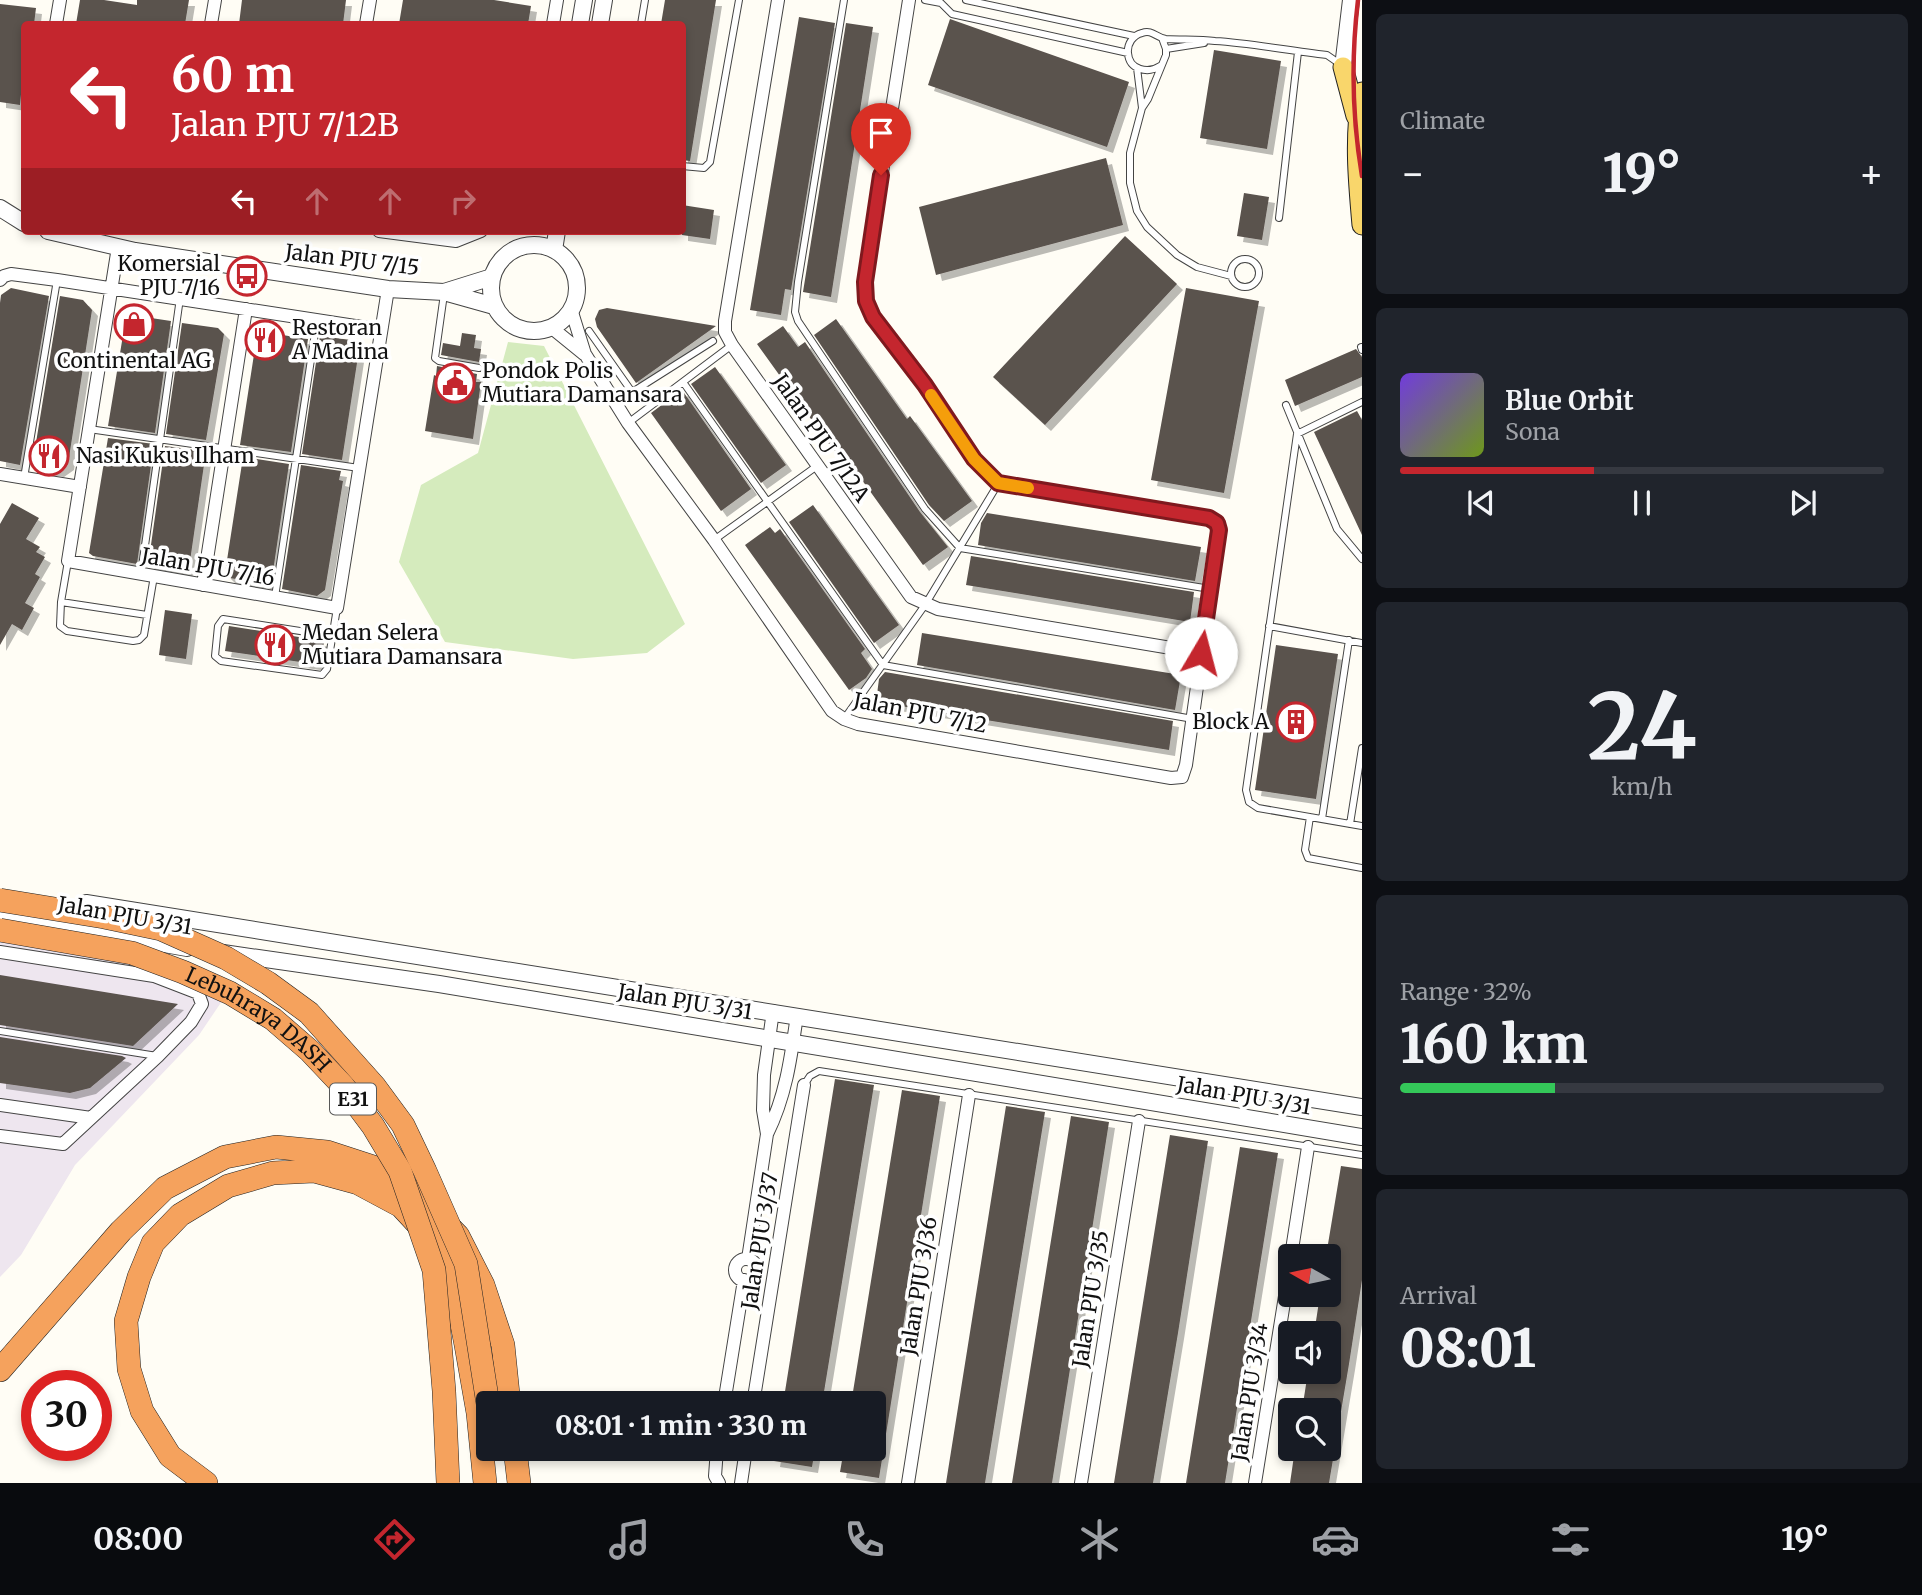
<!DOCTYPE html>
<html lang="en">
<head>
<meta charset="utf-8">
<style>
	body { margin:0; font-family:Merriweather,serif; background:#20242c; color:#f1f3f6; height:100vh; display:flex; flex-direction:column; font-size:26px; white-space:nowrap }
	* { box-sizing:border-box; margin:0 }
	p { font-size:23px; color:#9ea1a6 }
	.icon { flex:none; width:38px; height:38px; fill:none; stroke:currentColor; stroke-width:2; stroke-linecap:round; stroke-linejoin:round }
	.map { position:relative; flex:1; overflow:hidden }
	.details { display:flex; flex-direction:column; gap:14px; padding:14px; background:#0d0f14; width:560px }
	.details>* { flex:none }
	.top-card { position:absolute; left:21px; top:21px; width:665px; height:214px; border-radius:7px; box-shadow:0 4px 10px #0003; background:#c4262e; color:#fff; overflow:hidden }
	.needle { width:46px; rotate:279deg }
	.buttons { position:absolute; left:1278px; top:1244px; display:grid; gap:14px }
	.buttons a { display:grid; place-items:center; width:63px; height:63px; border-radius:7px; background:#171b24; box-shadow:0 4px 10px #0003; font-size:35px }
	.speed { position:absolute; left:21px; top:1370px; display:flex; gap:14px; font-size:35px; font-weight:700; text-align:center }
	.speed>* { display:grid; place-content:center; width:91px; height:91px; border-radius:50%; background:#171b24; box-shadow:0 4px 10px #0003; line-height:1 }
	.speed .limit { border:10px solid #d22; background:#fff; color:#111 }
	.pin { position:absolute; display:grid; place-items:center; width:60px; height:60px; color:#fff; margin:-72px -30px; border-radius:50% 50% 50% 0; rotate:-45deg; box-shadow:0 0 7px #0007 }
	.pin .icon { rotate:45deg }
	.me { position:absolute; width:77px; margin:-38px; rotate:8deg; stroke-linejoin:round; filter:drop-shadow(0 0 5px #0008) }
	.turn { display:flex; align-items:center; gap:24px; height:147px; padding:0 35px; font-size:32px }
	.turn .icon { width:91px; height:91px; stroke-width:2.5 }
	.turn b { display:block; font-size:49px; line-height:60px }
	.lanes { display:flex; align-items:center; height:66px; padding:0 35px; background:#0003; justify-content:center; gap:35px; direction:ltr }
	.lanes .off { opacity:.35 }
	.big { font-size:52px; font-weight:800; line-height:1.1 }
	.details .tile { flex:1; display:flex; flex-direction:column; justify-content:center; gap:10px; min-width:0; padding:0 24px; border-radius:10px; background:#20242c }
	.details .dial { align-items:center; gap:0 }
	.dial b { font-size:91px; line-height:1 }
	.song { display:flex; align-items:center; gap:21px }
	.cover { width:84px; height:84px; border-radius:10px; background:linear-gradient(135deg,hsl(260 70% 55%),hsl(80 70% 35%)) }
	.played { height:7px; border-radius:4px; background:linear-gradient(90deg,#c4262e 40%,#363941 40%) }
	.keys { display:flex; justify-content:space-around; direction:ltr }
	.heat { display:flex; justify-content:space-between; align-items:center; font-size:38px; direction:ltr }
	.charge { height:10px; border-radius:5px; background:linear-gradient(90deg,#34c759 32%,#363941 0) }
	.trip { position:absolute; left:476px; top:1391px; width:410px; height:70px; border-radius:7px; background:#171b24; box-shadow:0 4px 10px #0003; font-weight:800; line-height:70px; text-align:center }
	.dock { display:flex; height:112px; justify-content:space-around; align-items:center; background:#090b0e; color:#9ea1a6 }
	.dock .icon { width:49px; height:49px }
	.dock .active { color:#c4262e }
	.dock b { font-size:32px; color:#f1f3f6 }
	main { display:flex; flex:1; min-height:0 }
	.map>svg:first-child { display:block }
	.industrial { fill:#eee6ef }
	.green { fill:#d5ebbd }
	.building { fill:#5a524d; filter:url(#shadow) }
	.lines { fill:none; stroke-linecap:round; stroke-linejoin:round }
	.service-casing { stroke:#444; stroke-width:8 }
	.minor-casing { stroke:#444; stroke-width:14 }
	.tertiary-casing { stroke:#444; stroke-width:18 }
	.primary-casing { stroke:#222; stroke-width:21 }
	.motorway-casing { stroke:#222; stroke-width:24 }
	.service { stroke:#fff; stroke-width:6 }
	.minor { stroke:#fff; stroke-width:12 }
	.tertiary { stroke:#fff; stroke-width:16 }
	.primary { stroke:#f9d66b; stroke-width:19 }
	.motorway { stroke:#f5a25d; stroke-width:23 }
	.rail { stroke:#c4262e; stroke-width:4.5 }
	.motorway-bridge-casing { stroke:#222; stroke-width:24; stroke-linecap:butt }
	.motorway-bridge { stroke:#f5a25d; stroke-width:23 }
	.route-casing { stroke:#7f191e; stroke-width:18 }
	.route { stroke:#c4262e; stroke-width:12 }
	.slow { stroke:#f59e0b; stroke-width:12 }
	.labels { text-anchor:middle; stroke-width:7; stroke-linejoin:round; paint-order:stroke }
	.shield { fill:#fff; stroke:#585858; stroke-width:2 }
	.shield-label { font-size:19px; font-weight:bold; fill:#111 }
	.street-label { font-size:21px; fill:#111; stroke:#fff }
	.poi-label { font-size:21px; fill:#111; stroke:#fff; text-anchor:start }
</style>
</head>
<body>
<main>
<div class="map">
<svg width="1362" height="1483" viewBox="0 0 1362 1483">
	<defs>
		<filter id="shadow"><feDropShadow dx="6" dy="6" stdDeviation="0" flood-color="#0004"/></filter>
	</defs>
	<rect width="100%" height="100%" fill="#fffdf5"/>
	<path class="industrial" d="M0 925 148 949 222 1001 199 1035 75 1165 21 1255 0 1277Z"/>
	<path class="green" d="M508 342 544 346 685 624 647 653 573 659 445 642 399 562 421 485 478 453Z"/>
	<path class="building" d="M80 0H104L137 5V0H189L185 24H76Z
		M242 0H346L343 24H239Z
		M403 0H494L531 6 528 24H399Z
		M665 0H716L690 161 682 160V24H661Z
		M0 4 36 8 34 24H24V63L20 105 0 102Z
		M799 17 835 23 791 290 785 289 781 315 750 310Z
		M950 19 1129 82 1107 147 928 85Z
		M846 23 873 27 831 297 803 292Z
		M1214 50 1281 61 1267 149 1200 138Z
		M1106 158 1123 225 936 275 919 207Z
		M1244 193 1269 197 1262 240 1237 236Z
		M682 205 714 210 710 239 682 235Z
		M1125 236 1177 284 1045 425 993 377Z
		M11 288 49 296 20 465 0 461V303L1 295Z
		M1186 288 1259 301 1224 493 1151 480Z
		M60 296 83 300 92 310 68 464 58 471 32 467Z
		M607 308 716 326 636 383 597 327 595 319 599 310Z
		M131 315 171 321 155 433 108 426 126 317Z
		M836 319 907 419 910 416 972 501 944 521 929 505 814 335Z
		M182 323 218 328 224 334 206 440 166 434Z
		M783 326 798 347 805 342 920 512 948 547 923 565 839 448 834 451 757 344Z
		M263 332 308 339 291 452 240 445 257 335Z
		M462 333 476 335 474 348 481 349 479 362 441 355 443 343 460 346Z
		M320 336 351 340 359 350 342 460 302 454Z
		M1356 349 1362 357V377L1295 406 1285 380Z
		M437 366 477 374 476 382H481L473 439 425 431 434 375 436 376Z
		M715 367 786 465 761 483 691 384Z
		M682 390 751 489 721 511 651 413Z
		M1357 411 1362 420V535L1314 432Z
		M108 438 154 444 137 564 93 556 89 553Z
		M165 446 204 451 203 458H205L189 568 183 572 148 566Z
		M243 457 289 464 271 585 230 578 225 573Z
		M301 465 341 471 339 480 343 481 325 590 317 596 282 589Z
		M12 503 39 518 26 539 40 547 36 552 45 557 35 574 40 577 25 603 34 608 22 630 12 624 0 645V524Z
		M813 505 899 625 874 643 789 522Z
		M987 513 1201 547 1195 581 978 545 981 523Z
		M770 527 775 533 780 529 865 649 861 653 872 669 866 678 849 690 745 545Z
		M971 556 1194 592 1190 622 966 585Z
		M165 610 192 614 186 659 159 655Z
		M229 626 324 641 321 665 225 651Z
		M922 633 1181 675 1175 710 917 665Z
		M1276 645 1338 654 1316 799 1255 790Z
		M885 672 1173 721 1169 750 876 702 879 679Z
		M0 975 178 1004 133 1046 0 1025Z
		M0 1037 122 1056 126 1058 90 1088 70 1093 0 1083Z
		M835 1079 874 1085 843 1276 822 1404H783Z
		M902 1090 940 1096 879 1478 840 1472 844 1449H873V1404H851Z
		M1006 1106 1045 1112 1014 1303 985 1483H946Z
		M1071 1116 1109 1122 1052 1483H1012Z
		M1170 1135 1208 1141 1178 1333 1153 1483H1114Z
		M1240 1147 1278 1153 1247 1346 1225 1483H1186Z
		M1341 1166 1362 1169V1280L1349 1364 1329 1483H1290L1295 1449H1328V1410H1302L1308 1372H1328V1334H1314L1320 1295H1328V1256H1326Z
		M776 1449H815L812 1467 774 1461Z"/>
	<g class="lines">
		<g class="service-casing">
			<path id="service" d="M844 0 798 282 795 312 798 321 925 509 960 548 1210 589
				M925 0 941 3 952 14 1128 53
				M966 0 1134 36
				M641 24 645 0
				M1162 38 1166 49V55L1148 99 1142 108 1130 153V183L1137 211 1147 227 1177 255 1197 267 1231 276
				M1166 49 1204 43
				M1160 66C1148 74 1129 70 1128 53 1127 44 1133 35 1142 33 1152 29 1157 38 1166 39 1182 40 1199 39 1215 41 1252 43 1289 51 1327 55L1340 64
				M1137 68 1142 108
				M682 166 704 168 710 162 739 0
				M1279 218 1298 52
				M1231 273a14 14 0 1 1 28 0a14 14 0 1 1-28 0Z
				M444 294 435 358 439 361 479 368
				M589 331 632 392
				M1361 347 1362 350
				M683 382 883 665 1193 719
				M1362 402 1297 434 1246 790 1249 802 1258 808 1362 826
				M615 403 713 341
				M1286 405 1337 529 1362 559
				M628 423 732 345
				M89 429 359 468
				M24 478 57 280
				M714 540 817 466
				M68 561 61 602 147 615
				M141 574 180 298
				M275 597 317 320
				M61 602 60 626 67 631 133 641 139 640 144 635 154 576
				M1269 626 1362 643
				M332 636 223 619 218 626 215 656 221 661 322 675 327 669 337 608
				M844 719 925 605 998 484
				M1310 817 1305 850 1308 858 1362 868
				M1322 819 1349 640
				M1350 824 1362 748
				M0 1031 157 1056
				M804 1085 810 1076 819 1071 1362 1155"/>
		</g>
		<g class="minor-casing">
			<path id="minor" d="M778 0 725 321V332L732 345 911 597 938 609 1201 653
				M56 24 60 0
				M211 24 215 0
				M366 24 370 0
				M553 24 557 0
				M379 231 456 241 481 231
				M118 247 68 561 337 608 388 289
				M0 280 4 276 11 274 57 280 381 330
				M571 309 585 354 628 423 714 540 832 711 844 719 858 724 1171 778 1182 777 1186 765 1219 530 1217 523 1209 518 998 483 974 459 925 385 873 317 866 301 865 281 909 0
				M552 328 584 354
				M0 474 80 487
				M203 585 246 309
				M0 952 154 976 198 993 202 1004 191 1022 158 1056 63 1144 0 1136
				M0 1105 91 1118
				M767 1134C786 1096 791 1057 797 1015
				M1291 1256 1308 1147
				M748 1259 767 1134 763 1110 764 1075 773 1011
				M735 1270a11 11 0 1 1 22 0a11 11 0 1 1-22 0Z
				M724 1404 744 1280
				M753 1404 804 1085
				M717 1449 715 1476 719 1483
				M741 1483 746 1449
				M908 1483 969 1095
				M1081 1483 1139 1121
				M1255 1483 1290 1265"/>
		</g>
		<g class="tertiary-casing">
			<path id="tertiary" d="M580 24 584 0
				M600 24 604 0
				M1343 67 1351 0
				M0 208 24 223
				M48 231 135 251 388 289 444 292 494 306
				M491 288a43 43 0 1 1 86 0a43 43 0 1 1-86 0Z
				M554 250 557 231
				M444 292 492 277
				M86 903 1362 1107
				M0 915 187 948
				M223 953 439 984 1362 1137"/>
		</g>
		<g class="primary-casing">
			<path id="primary" d="M1343 67 1356 116
				M1362 92C1354 137 1358 180 1362 225"/>
		</g>
		<g class="motorway-casing">
			<path id="motorway" d="M0 1370 121 1231 165 1188 225 1157 276 1147 327 1152 373 1167 419 1196 458 1236 483 1285 503 1345 509 1404
				M515 1449 519 1483
				M206 1483 170 1456 142 1411 129 1369 126 1321 139 1277 153 1243 180 1215 228 1186 273 1173 314 1171 358 1183 401 1206 439 1247 454 1283 466 1345 478 1413 485 1483"/>
		</g>
		<use href="#service" class="service"/>
		<use href="#minor" class="minor"/>
		<use href="#tertiary" class="tertiary"/>
		<use href="#primary" class="primary"/>
		<use href="#motorway" class="motorway"/>
		<path class="rail" d="M1358 0C1351 59 1352 117 1362 176"/>
		<g class="motorway-bridge-casing">
			<g id="motorway-bridge">
				<path d="M0 900 104 917 161 929 226 958 268 983 309 1013 375 1087 403 1125 425 1171 466 1264 488 1404"/>
				<path id="s1" d="M0 930 132 953 183 972 230 993 273 1019 310 1051 343 1086 373 1126 400 1171 434 1270 444 1391 448 1483"/>
			</g>
		</g>
		<use href="#motorway-bridge" class="motorway-bridge"/>
	</g>
	<g class="lines">
		<g class="route-casing">
			<path id="route" d="M881 175 865 282 866 301 873 317 925 385 974 459 998 483 1209 518 1217 523 1219 530 1201 653"/>
		</g>
		<use href="#route" class="route"/>
		<path class="slow" d="M931 395 974 459 998 483 1028 488"/>
	</g>
	<defs>
		<g id="bus-ring" transform="scale(2.0125)"><circle r="9.5" fill="#fff" stroke="#c4262e" stroke-width="1.5"/><path d="M-5-6H5V4H4V6H2V4H-2V6H-4V4H-5ZM-3.5-4V0h7V-4ZM-3.5 1.2v1.5H-2V1.2ZM2 1.2v1.5H3.5V1.2Z" fill="#c4262e"/></g>
		<g id="shop-ring" transform="scale(2.0125)"><circle r="9.5" fill="#fff" stroke="#c4262e" stroke-width="1.5"/><path d="M-5-2.5h2.3a2.7 3.5 0 0 1 5.4 0H5L5.5 6h-11ZM-1.5-2.5h3a1.5 2.3 0 0 0-3 0Z" fill="#c4262e"/></g>
		<g id="restaurant-ring" transform="scale(2.0125)"><circle r="9.5" fill="#fff" stroke="#c4262e" stroke-width="1.5"/><path d="M-5-6h1v4h1v-4h1v4h1v-4h1v5L-1.5 .5V6h-2V.5L-5-1ZM5-6V6H3V1.5H1.5Q1.5-4 5-6Z" fill="#c4262e"/></g>
		<g id="civic-ring" transform="scale(2.0125)"><circle r="9.5" fill="#fff" stroke="#c4262e" stroke-width="1.5"/><path d="M-.6-6.5H3V-4.5H.6V-3L4-1V1h2V6H-6V1h2V-1L-.6-3ZM-1.2 2.5V6h2.4V2.5Z" fill="#c4262e"/></g>
		<g id="building-ring" transform="scale(2.0125)"><circle r="9.5" fill="#fff" stroke="#c4262e" stroke-width="1.5"/><path d="M-4-6H4V6H1V3H-1V6H-4ZM-2.5-4.3h1.7v1.8h-1.7ZM.8-4.3h1.7v1.8H.8ZM-2.5-1h1.7V.8h-1.7ZM.8-1h1.7V.8H.8Z" fill="#c4262e"/></g>
	</defs>
	<g fill-rule="evenodd">
		<use href="#bus-ring" x="247" y="276"/>
		<use href="#shop-ring" x="134" y="324"/>
		<use href="#restaurant-ring" x="265" y="340"/>
		<use href="#civic-ring" x="455" y="383"/>
		<use href="#restaurant-ring" x="49" y="456"/>
		<use href="#restaurant-ring" x="275" y="645"/>
		<use href="#building-ring" x="1296" y="722"/>
	</g>
	<g class="labels">
		<rect class="shield" x="330" y="1083.5" width="46" height="31" rx="5"/>
		<g class="shield-label">
			<text x="353" y="1106">E31</text>
		</g>
		<g class="street-label">
			<text transform="translate(352 260) rotate(7)" y="7">Jalan PJU 7/15</text>
			<text transform="translate(821 438) rotate(55)" y="7">Jalan PJU 7/12A</text>
			<text transform="translate(208 567) rotate(10)" y="7">Jalan PJU 7/16</text>
			<text transform="translate(920 713) rotate(11)" y="7">Jalan PJU 7/12</text>
			<text transform="translate(125 916) rotate(10)" y="7">Jalan PJU 3/31</text>
			<text transform="translate(685 1002) rotate(9)" y="7">Jalan PJU 3/31</text>
			<text dy="7" stroke="none"><textPath href="#s1" startOffset="278">Lebuhraya DASH</textPath></text>
			<text transform="translate(1244 1096) rotate(10)" y="7">Jalan PJU 3/31</text>
			<text transform="translate(760 1241) rotate(-81)" y="7">Jalan PJU 3/37</text>
			<text transform="translate(919 1286) rotate(-81)" y="7">Jalan PJU 3/36</text>
			<text transform="translate(1091 1299) rotate(-81)" y="7">Jalan PJU 3/35</text>
			<text transform="translate(1250 1392) rotate(-81)" y="7">Jalan PJU 3/34</text>
		</g>
		<g class="poi-label">
			<text x="220" y="271" text-anchor="end">Komersial<tspan x="220" dy="24">PJU 7/16</tspan></text>
			<text x="292" y="335">Restoran<tspan x="292" dy="24">A Madina</tspan></text>
			<text x="134" y="368" text-anchor="middle">Continental AG</text>
			<text x="482" y="378">Pondok Polis<tspan x="482" dy="24">Mutiara Damansara</tspan></text>
			<text x="76" y="463">Nasi Kukus Ilham</text>
			<text x="302" y="640">Medan Selera<tspan x="302" dy="24">Mutiara Damansara</tspan></text>
			<text x="1269" y="729" text-anchor="end">Block A</text>
		</g>
	</g>
</svg>
<div class="buttons">
<a><svg class="needle" viewBox="-14 -14 28 28"><path d="M0-13l5 13h-10z" fill="#e53935"/><path d="M0 13l5-13h-10z" fill="#9ea1a6"/></svg></a>
<a><svg class="icon" aria-label="sound" viewBox="0 0 24 24"><path d="M4 9h4l5-4v14l-5-4H4zM17 9q2 3 0 6"/></svg></a>
<a><svg class="icon" aria-label="search" viewBox="0 0 24 24"><circle cx="10" cy="10" r="6"/><path d="M15 15l6 6"/></svg></a>
</div>
<div class="speed"><div class="limit">30</div></div>
<div class="pin" style="left:881px;top:175px;background:#d93025"><svg class="icon" aria-label="arrive" viewBox="0 0 24 24"><path d="M6 21V4h12l-3 4 3 4H6"/></svg></div>
<svg class="me" style="left:1201px;top:653px" viewBox="-20 -20 40 40"><circle r="19" fill="#fff"/><path d="M0-13L10 11 0 6-10 11z" fill="#c4262e"/></svg>
<div class="trip">08:01 · 1 min · 330 m</div>
<div class="top-card">
<div class="turn"><svg class="icon" aria-label="left" viewBox="0 0 24 24"><path d="M17 20v-9H6M10 6l-5 5 5 5"/></svg><div><b>60 m</b>Jalan PJU 7/12B</div></div>
<div class="lanes"><svg class="icon" aria-label="left" viewBox="0 0 24 24"><path d="M17 20v-9H6M10 6l-5 5 5 5"/></svg><svg class="icon off" aria-label="ahead" viewBox="0 0 24 24"><path d="M12 20V5M6 11l6-6 6 6"/></svg><svg class="icon off" aria-label="ahead" viewBox="0 0 24 24"><path d="M12 20V5M6 11l6-6 6 6"/></svg><svg class="icon off" aria-label="right" viewBox="0 0 24 24"><path d="M7 20v-9h11M14 6l5 5-5 5"/></svg></div>
</div>
</div>
<section class="details">
<div class="tile"><p>Climate</p>
<div class="heat"><a>−</a><b class="big">19°</b><a>+</a></div>
</div>
<div class="tile">
<div class="song"><i class="cover"></i><div><b>Blue Orbit</b><p>Sona</p></div></div>
<div class="played"></div>
<div class="keys"><svg class="icon" aria-label="previous" viewBox="0 0 24 24"><path d="M18 5L8 12l10 7zM5 5v14"/></svg><svg class="icon" aria-label="pause" viewBox="0 0 24 24"><path d="M8 5v14M16 5v14"/></svg><svg class="icon" aria-label="next" viewBox="0 0 24 24"><path d="M6 5l10 7-10 7zM19 5v14"/></svg></div>
</div>
<div class="tile dial"><b>24</b><p>km/h</p></div>
<div class="tile"><p>Range · 32%</p><b class="big">160 km</b><div class="charge"></div></div>
<div class="tile"><p>Arrival</p><b class="big">08:01</b></div>
</section>
</main>
<nav class="dock">
<b>08:00</b>
<svg class="icon active" aria-label="directions" viewBox="0 0 24 24"><path d="M12 3l9 9-9 9-9-9zM9 14v-3h6M13 9l2 2-2 2"/></svg>
<svg class="icon" aria-label="music" viewBox="0 0 24 24"><path d="M9 18V5l10-2v13"/><circle cx="6" cy="18" r="3"/><circle cx="16" cy="16" r="3"/></svg>
<svg class="icon" aria-label="phone" viewBox="0 0 24 24"><path d="M5 4h4l2 5-3 2q2 4 5 5l2-3 5 2v4C11 20 4 13 5 4z"/></svg>
<svg class="icon" aria-label="climate" viewBox="0 0 24 24"><path d="M12 3v18M4 7l16 10M4 17L20 7"/></svg>
<svg class="icon" aria-label="car" viewBox="0 0 24 24"><path d="M5 17H2v-5l4-1 3-4h7l3 4 3 1v5h-3M9 17h6M6 11h13"/><circle cx="7" cy="17" r="2"/><circle cx="17" cy="17" r="2"/></svg>
<svg class="icon" aria-label="filters" viewBox="0 0 24 24"><path d="M4 7h16M4 17h16"/><circle cx="9" cy="7" r="2"/><circle cx="15" cy="17" r="2"/></svg>
<b>19°</b>
</nav>
</body>
</html>
